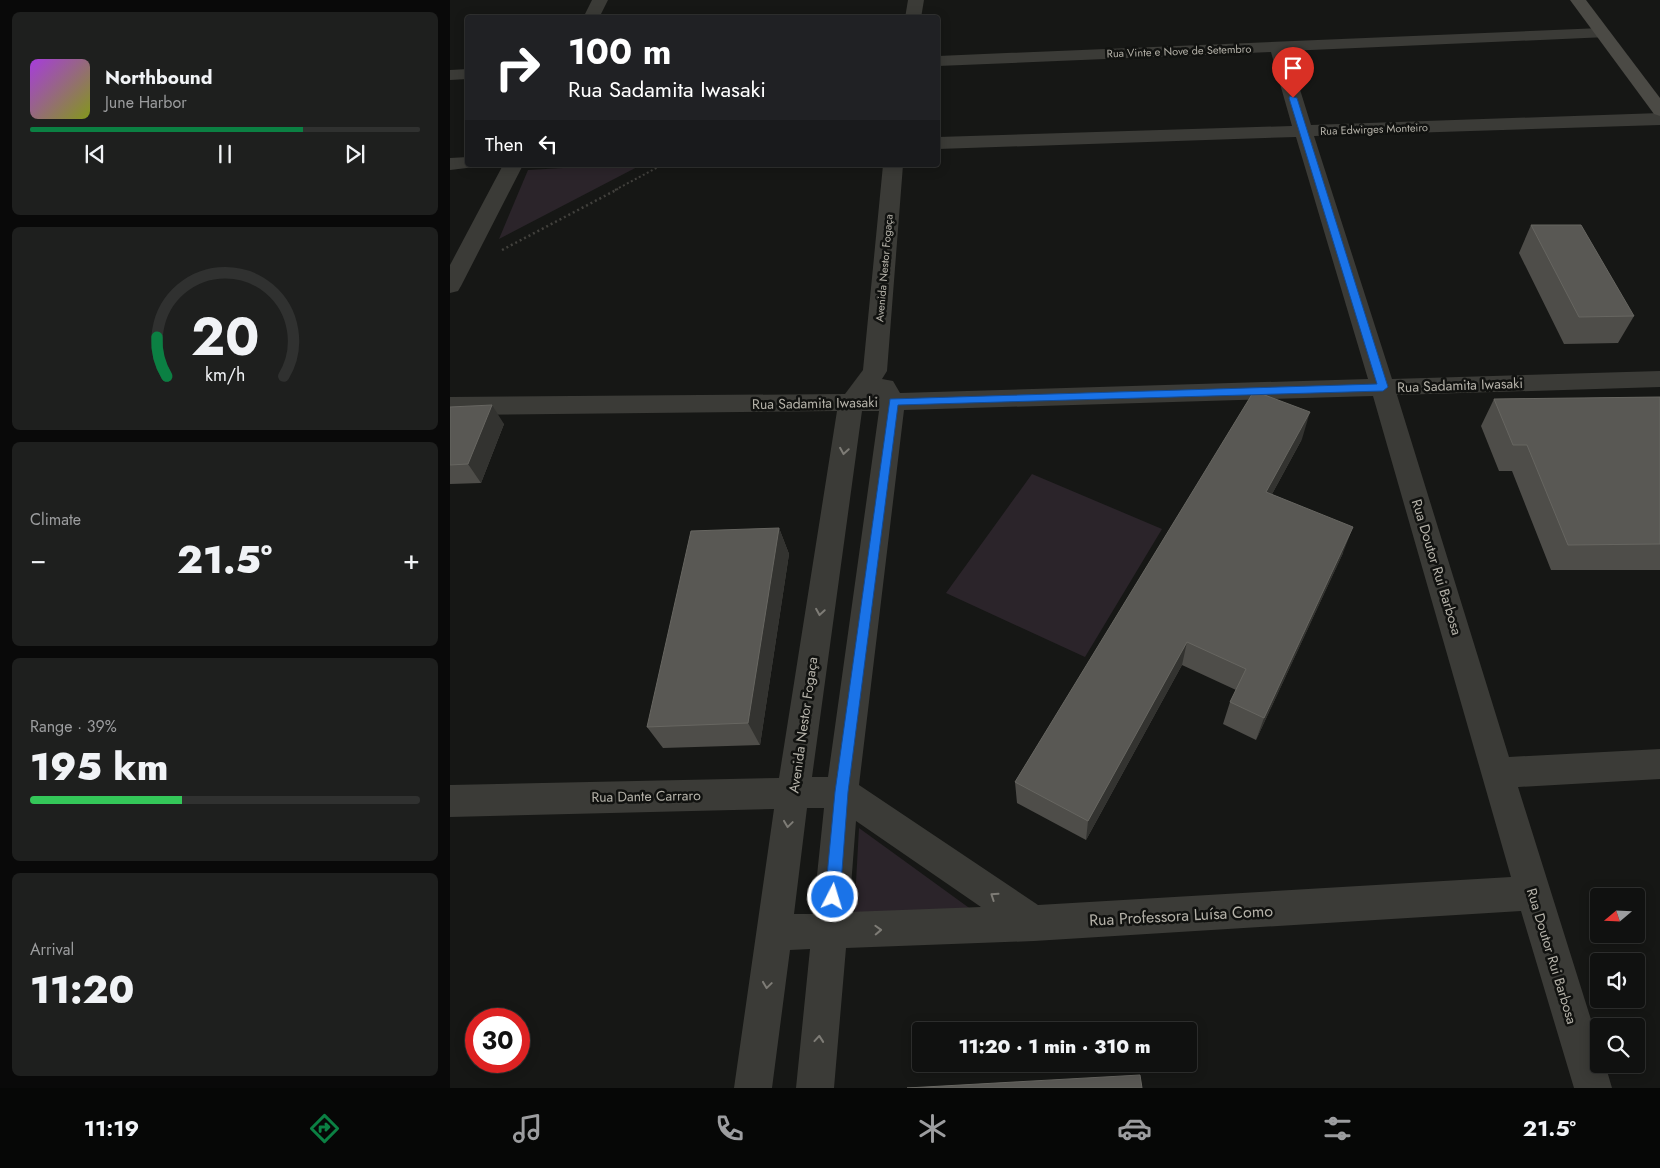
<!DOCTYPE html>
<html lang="en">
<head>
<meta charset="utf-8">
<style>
	body { margin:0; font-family:Jost,sans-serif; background:#1e1f1e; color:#f1f3f6; height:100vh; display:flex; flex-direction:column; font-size:19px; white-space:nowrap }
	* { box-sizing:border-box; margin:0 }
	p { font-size:16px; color:#9c9d9f }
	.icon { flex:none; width:28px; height:28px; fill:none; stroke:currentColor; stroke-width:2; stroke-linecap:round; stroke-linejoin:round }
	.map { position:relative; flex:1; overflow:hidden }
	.drawer { display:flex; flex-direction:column; gap:12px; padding:12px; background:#090909; width:450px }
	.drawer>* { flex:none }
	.hud { position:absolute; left:15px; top:15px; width:475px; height:152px; border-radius:5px; box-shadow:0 2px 12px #0003,0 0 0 1px #303130; background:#202124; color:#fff; overflow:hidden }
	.needle { width:32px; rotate:251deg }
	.fabs { position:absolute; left:1140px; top:888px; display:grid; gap:10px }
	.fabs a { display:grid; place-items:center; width:55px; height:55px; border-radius:5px; background:#101110; box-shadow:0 2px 12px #0003,0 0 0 1px #303130; font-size:25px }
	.speed { position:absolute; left:15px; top:1008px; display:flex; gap:10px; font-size:25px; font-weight:700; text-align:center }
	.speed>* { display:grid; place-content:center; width:65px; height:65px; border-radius:50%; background:#101110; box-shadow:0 2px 12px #0003,0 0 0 1px #303130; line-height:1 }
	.speed .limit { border:8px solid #d22; background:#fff; color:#111 }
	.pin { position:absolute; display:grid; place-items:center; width:42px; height:42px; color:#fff; margin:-51px -21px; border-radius:50% 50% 50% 0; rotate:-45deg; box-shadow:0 0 5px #0007 }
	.pin .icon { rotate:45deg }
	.me { position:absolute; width:55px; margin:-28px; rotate:5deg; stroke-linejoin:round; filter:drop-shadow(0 0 4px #0008) }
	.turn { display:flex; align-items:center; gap:18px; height:105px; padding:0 20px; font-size:22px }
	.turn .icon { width:65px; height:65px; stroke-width:2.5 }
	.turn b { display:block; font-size:35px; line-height:42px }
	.then { display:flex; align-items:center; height:48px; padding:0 20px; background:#0003; gap:10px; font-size:19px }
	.big { font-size:38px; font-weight:800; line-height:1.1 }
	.drawer .tile { flex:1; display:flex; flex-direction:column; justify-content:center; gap:8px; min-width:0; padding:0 18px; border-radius:8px; background:#1e1f1e }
	.drawer .dial { align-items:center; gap:0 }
	.dial svg { height:130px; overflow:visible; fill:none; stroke:#303130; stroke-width:7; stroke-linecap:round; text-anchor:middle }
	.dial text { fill:#f1f3f6; stroke:none }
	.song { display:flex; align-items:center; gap:15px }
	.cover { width:60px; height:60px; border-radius:8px; background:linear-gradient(135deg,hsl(280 70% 55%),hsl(70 70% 35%)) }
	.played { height:5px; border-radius:2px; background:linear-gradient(90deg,#0b8043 70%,#303130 70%) }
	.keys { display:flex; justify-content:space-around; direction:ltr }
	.heat { display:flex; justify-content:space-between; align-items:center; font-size:28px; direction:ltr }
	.charge { height:8px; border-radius:4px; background:linear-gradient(90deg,#34c759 39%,#303130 0) }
	.trip { position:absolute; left:462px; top:1022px; width:285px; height:50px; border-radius:5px; background:#101110; box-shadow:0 2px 12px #0003,0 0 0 1px #303130; font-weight:800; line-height:50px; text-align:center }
	.tabs { display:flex; height:80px; justify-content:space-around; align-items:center; background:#060706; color:#9c9d9f }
	.tabs .icon { width:35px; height:35px }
	.tabs .active { color:#0b8043 }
	.tabs b { font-size:22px; color:#f1f3f6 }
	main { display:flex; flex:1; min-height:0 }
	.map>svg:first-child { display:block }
	.green { fill:#2b242a }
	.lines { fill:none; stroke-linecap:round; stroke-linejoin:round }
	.path-far1 { stroke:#42413d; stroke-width:2; stroke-dasharray:2 2.5; stroke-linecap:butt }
	.path { stroke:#42413d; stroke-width:2.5; stroke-dasharray:2 3; stroke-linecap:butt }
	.street { fill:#3b3b37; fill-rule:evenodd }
	.secondary { fill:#4b4a45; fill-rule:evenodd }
	.wall { fill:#4e4d49 }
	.shaded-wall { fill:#333330 }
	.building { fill:#595854; stroke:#676661 }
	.oneway { stroke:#7e7c76 }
	.route { fill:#1a73e8; stroke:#114b97 }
	.labels { text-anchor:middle; stroke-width:5; stroke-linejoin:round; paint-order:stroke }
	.far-street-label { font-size:11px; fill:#b5b2a9; stroke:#111210 }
	.street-label { font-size:14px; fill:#b5b2a9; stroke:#111210 }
	.near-street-label { font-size:16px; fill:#b5b2a9; stroke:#111210 }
</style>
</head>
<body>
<main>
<section class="drawer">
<div class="tile">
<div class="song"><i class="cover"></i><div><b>Northbound</b><p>June Harbor</p></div></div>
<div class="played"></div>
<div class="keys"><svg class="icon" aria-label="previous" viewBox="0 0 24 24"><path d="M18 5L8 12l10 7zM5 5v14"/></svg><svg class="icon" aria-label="pause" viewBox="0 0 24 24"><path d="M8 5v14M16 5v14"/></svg><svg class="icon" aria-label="next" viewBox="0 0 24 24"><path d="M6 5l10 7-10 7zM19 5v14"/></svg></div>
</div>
<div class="tile dial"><svg viewBox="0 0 100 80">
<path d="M14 69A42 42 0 1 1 86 69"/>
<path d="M14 69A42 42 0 0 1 8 45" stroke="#0b8043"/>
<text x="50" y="56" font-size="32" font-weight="700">20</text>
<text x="50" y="72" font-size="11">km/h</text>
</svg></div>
<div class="tile"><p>Climate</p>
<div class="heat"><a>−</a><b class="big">21.5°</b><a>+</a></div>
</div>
<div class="tile"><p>Range · 39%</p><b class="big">195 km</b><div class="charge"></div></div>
<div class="tile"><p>Arrival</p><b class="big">11:20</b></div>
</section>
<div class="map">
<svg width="1210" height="1088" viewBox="0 0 1210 1088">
	<rect width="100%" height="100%" fill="#161715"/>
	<path class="green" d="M165 165H191L49 239 78 170Z
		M582 474 712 529 635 657 496 593Z
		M409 828 522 910 404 918Z"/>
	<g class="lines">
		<path class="path-far1" d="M165 190 212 165"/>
		<path class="path" d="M52 250 168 189"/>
		<path class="street" d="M142 0H158L149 18H133Z
			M458 0H474L471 18H455Z
			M1151 28 1157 29 1159 33 1157 37 838 51 861 125 1210 113V125L864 136 942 379 1210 371V387L947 395 1059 757 1210 749V779L1068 787 1149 1045V1064H1155L1162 1088H1124L1071 911 584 941 396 948 384 1088H346L360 949 340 950 322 1088H284L324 809 0 817V785L329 778 387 411 0 415V397L395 394 413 370 433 165H453L437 371 432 379 443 381 450 393 918 379 846 137 488 149V137L842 126 821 52 488 66V56ZM923 396 1061 877 588 905 409 785 454 410ZM412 411H429L378 777H362ZM357 808H374L363 914H344ZM406 821 531 907 399 912Z
			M18 69V79L0 80V70Z
			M18 157V165H26L25 167 0 170V158Z
			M53 165H73L11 286 8 291 0 293V265Z"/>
		<path class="secondary" d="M1120 0H1136L1210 98V116L1204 114Z"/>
	</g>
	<path class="wall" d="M1081 225 1184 316 1168 343 1114 344 1069 253Z
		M1210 397V570H1101L1062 471H1049L1031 426 1044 399Z
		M0 407 54 424 31 483 0 484Z
		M852 439 822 494 893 553 806 740 773 724 780 702 786 690 732 665 636 840 567 803 565 782Z
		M329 528 339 554 310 745 213 748 197 727Z"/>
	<path class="shaded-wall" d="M42 405 54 424 31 483 18 464Z
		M860 412 852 439 809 518 816 492Z
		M903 527 893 553 806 740 814 718Z
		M329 528 339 554 310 745 298 723Z
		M737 642 732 665 636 840 638 821Z"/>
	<path class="building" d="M1081 225H1131L1184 316 1129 317Z
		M804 391 860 412 816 492 903 527 814 718 780 702 796 669 737 642 638 821 565 782Z
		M1210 397V544L1118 545 1077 445H1063L1044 399Z
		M42 405 18 464 0 465V407Z
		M329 528 298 723 197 727 241 531Z
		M690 1075 692 1088H457Z"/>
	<defs><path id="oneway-chevron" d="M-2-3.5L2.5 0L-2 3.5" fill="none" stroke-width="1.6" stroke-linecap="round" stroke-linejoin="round" transform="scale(1.25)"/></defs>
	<g class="oneway">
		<use href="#oneway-chevron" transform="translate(394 451) rotate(99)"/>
		<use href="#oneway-chevron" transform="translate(370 612) rotate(99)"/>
		<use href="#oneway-chevron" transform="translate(338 824) rotate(98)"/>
		<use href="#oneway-chevron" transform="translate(544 896) rotate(-146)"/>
		<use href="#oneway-chevron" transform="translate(428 930) rotate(-2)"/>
		<use href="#oneway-chevron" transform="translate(317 985) rotate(98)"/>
		<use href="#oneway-chevron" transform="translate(369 1039) rotate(-85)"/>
	</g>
	<path class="route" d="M840 96 847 98 938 387 933 391 448 405 398 792 390 897 388 902 383 904 378 902 375 897 385 792 440 399 927 384 839 98Z"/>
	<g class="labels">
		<g class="far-street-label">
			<text transform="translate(729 51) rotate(-2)" y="4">Rua Vinte e Nove de Setembro</text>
			<text transform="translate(924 129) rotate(-2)" y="4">Rua Edwirges Monteiro</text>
			<text transform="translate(434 268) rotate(-85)" y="4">Avenida Nestor Fogaça</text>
		</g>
		<g class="street-label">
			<text transform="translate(1010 385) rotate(-2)" y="5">Rua Sadamita Iwasaki</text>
			<text transform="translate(365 403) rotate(-1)" y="5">Rua Sadamita Iwasaki</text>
			<text transform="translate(987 567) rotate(73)" y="5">Rua Doutor Rui Barbosa</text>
			<text transform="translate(353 725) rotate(-82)" y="5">Avenida Nestor Fogaça</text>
			<text transform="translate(196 796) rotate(-1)" y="5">Rua Dante Carraro</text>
			<text transform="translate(1102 956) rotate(73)" y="5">Rua Doutor Rui Barbosa</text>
		</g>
		<g class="near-street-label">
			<text transform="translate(731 915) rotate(-3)" y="6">Rua Professora Luísa Como</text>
		</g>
	</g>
</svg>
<div class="fabs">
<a><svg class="needle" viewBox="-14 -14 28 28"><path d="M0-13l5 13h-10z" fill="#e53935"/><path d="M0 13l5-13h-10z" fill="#9c9d9f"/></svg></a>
<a><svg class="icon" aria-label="sound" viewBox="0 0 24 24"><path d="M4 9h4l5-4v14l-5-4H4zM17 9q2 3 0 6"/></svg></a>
<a><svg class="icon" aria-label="search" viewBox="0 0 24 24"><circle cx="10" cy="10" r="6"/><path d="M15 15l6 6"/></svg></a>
</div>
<div class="speed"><div class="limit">30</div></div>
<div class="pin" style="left:843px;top:98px;background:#d93025"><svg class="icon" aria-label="arrive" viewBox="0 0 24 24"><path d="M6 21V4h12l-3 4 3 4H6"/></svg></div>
<svg class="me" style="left:383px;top:897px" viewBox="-20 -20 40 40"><circle r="17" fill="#1a73e8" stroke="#fff" stroke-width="3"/><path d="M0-11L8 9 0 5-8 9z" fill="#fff"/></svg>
<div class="trip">11:20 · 1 min · 310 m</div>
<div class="hud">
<div class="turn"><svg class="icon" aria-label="right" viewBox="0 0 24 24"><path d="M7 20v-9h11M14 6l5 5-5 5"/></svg><div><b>100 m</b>Rua Sadamita Iwasaki</div></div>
<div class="then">Then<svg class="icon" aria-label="left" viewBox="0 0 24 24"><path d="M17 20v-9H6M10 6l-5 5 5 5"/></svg></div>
</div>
</div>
</main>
<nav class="tabs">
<b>11:19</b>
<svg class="icon active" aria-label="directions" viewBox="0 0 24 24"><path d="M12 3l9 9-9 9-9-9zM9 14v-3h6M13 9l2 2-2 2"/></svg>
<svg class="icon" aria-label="music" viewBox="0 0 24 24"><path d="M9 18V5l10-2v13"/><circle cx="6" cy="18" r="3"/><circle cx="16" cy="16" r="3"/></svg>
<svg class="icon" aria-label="phone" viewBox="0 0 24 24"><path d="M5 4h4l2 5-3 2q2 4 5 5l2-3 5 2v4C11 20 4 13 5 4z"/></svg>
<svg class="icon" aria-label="climate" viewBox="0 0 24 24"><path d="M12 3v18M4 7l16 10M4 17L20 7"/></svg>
<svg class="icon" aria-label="car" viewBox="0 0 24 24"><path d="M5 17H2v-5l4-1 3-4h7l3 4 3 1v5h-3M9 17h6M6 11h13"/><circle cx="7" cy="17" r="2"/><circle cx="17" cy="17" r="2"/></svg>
<svg class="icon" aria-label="filters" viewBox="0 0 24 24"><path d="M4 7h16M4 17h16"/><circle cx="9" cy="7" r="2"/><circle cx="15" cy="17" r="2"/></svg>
<b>21.5°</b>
</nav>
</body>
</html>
